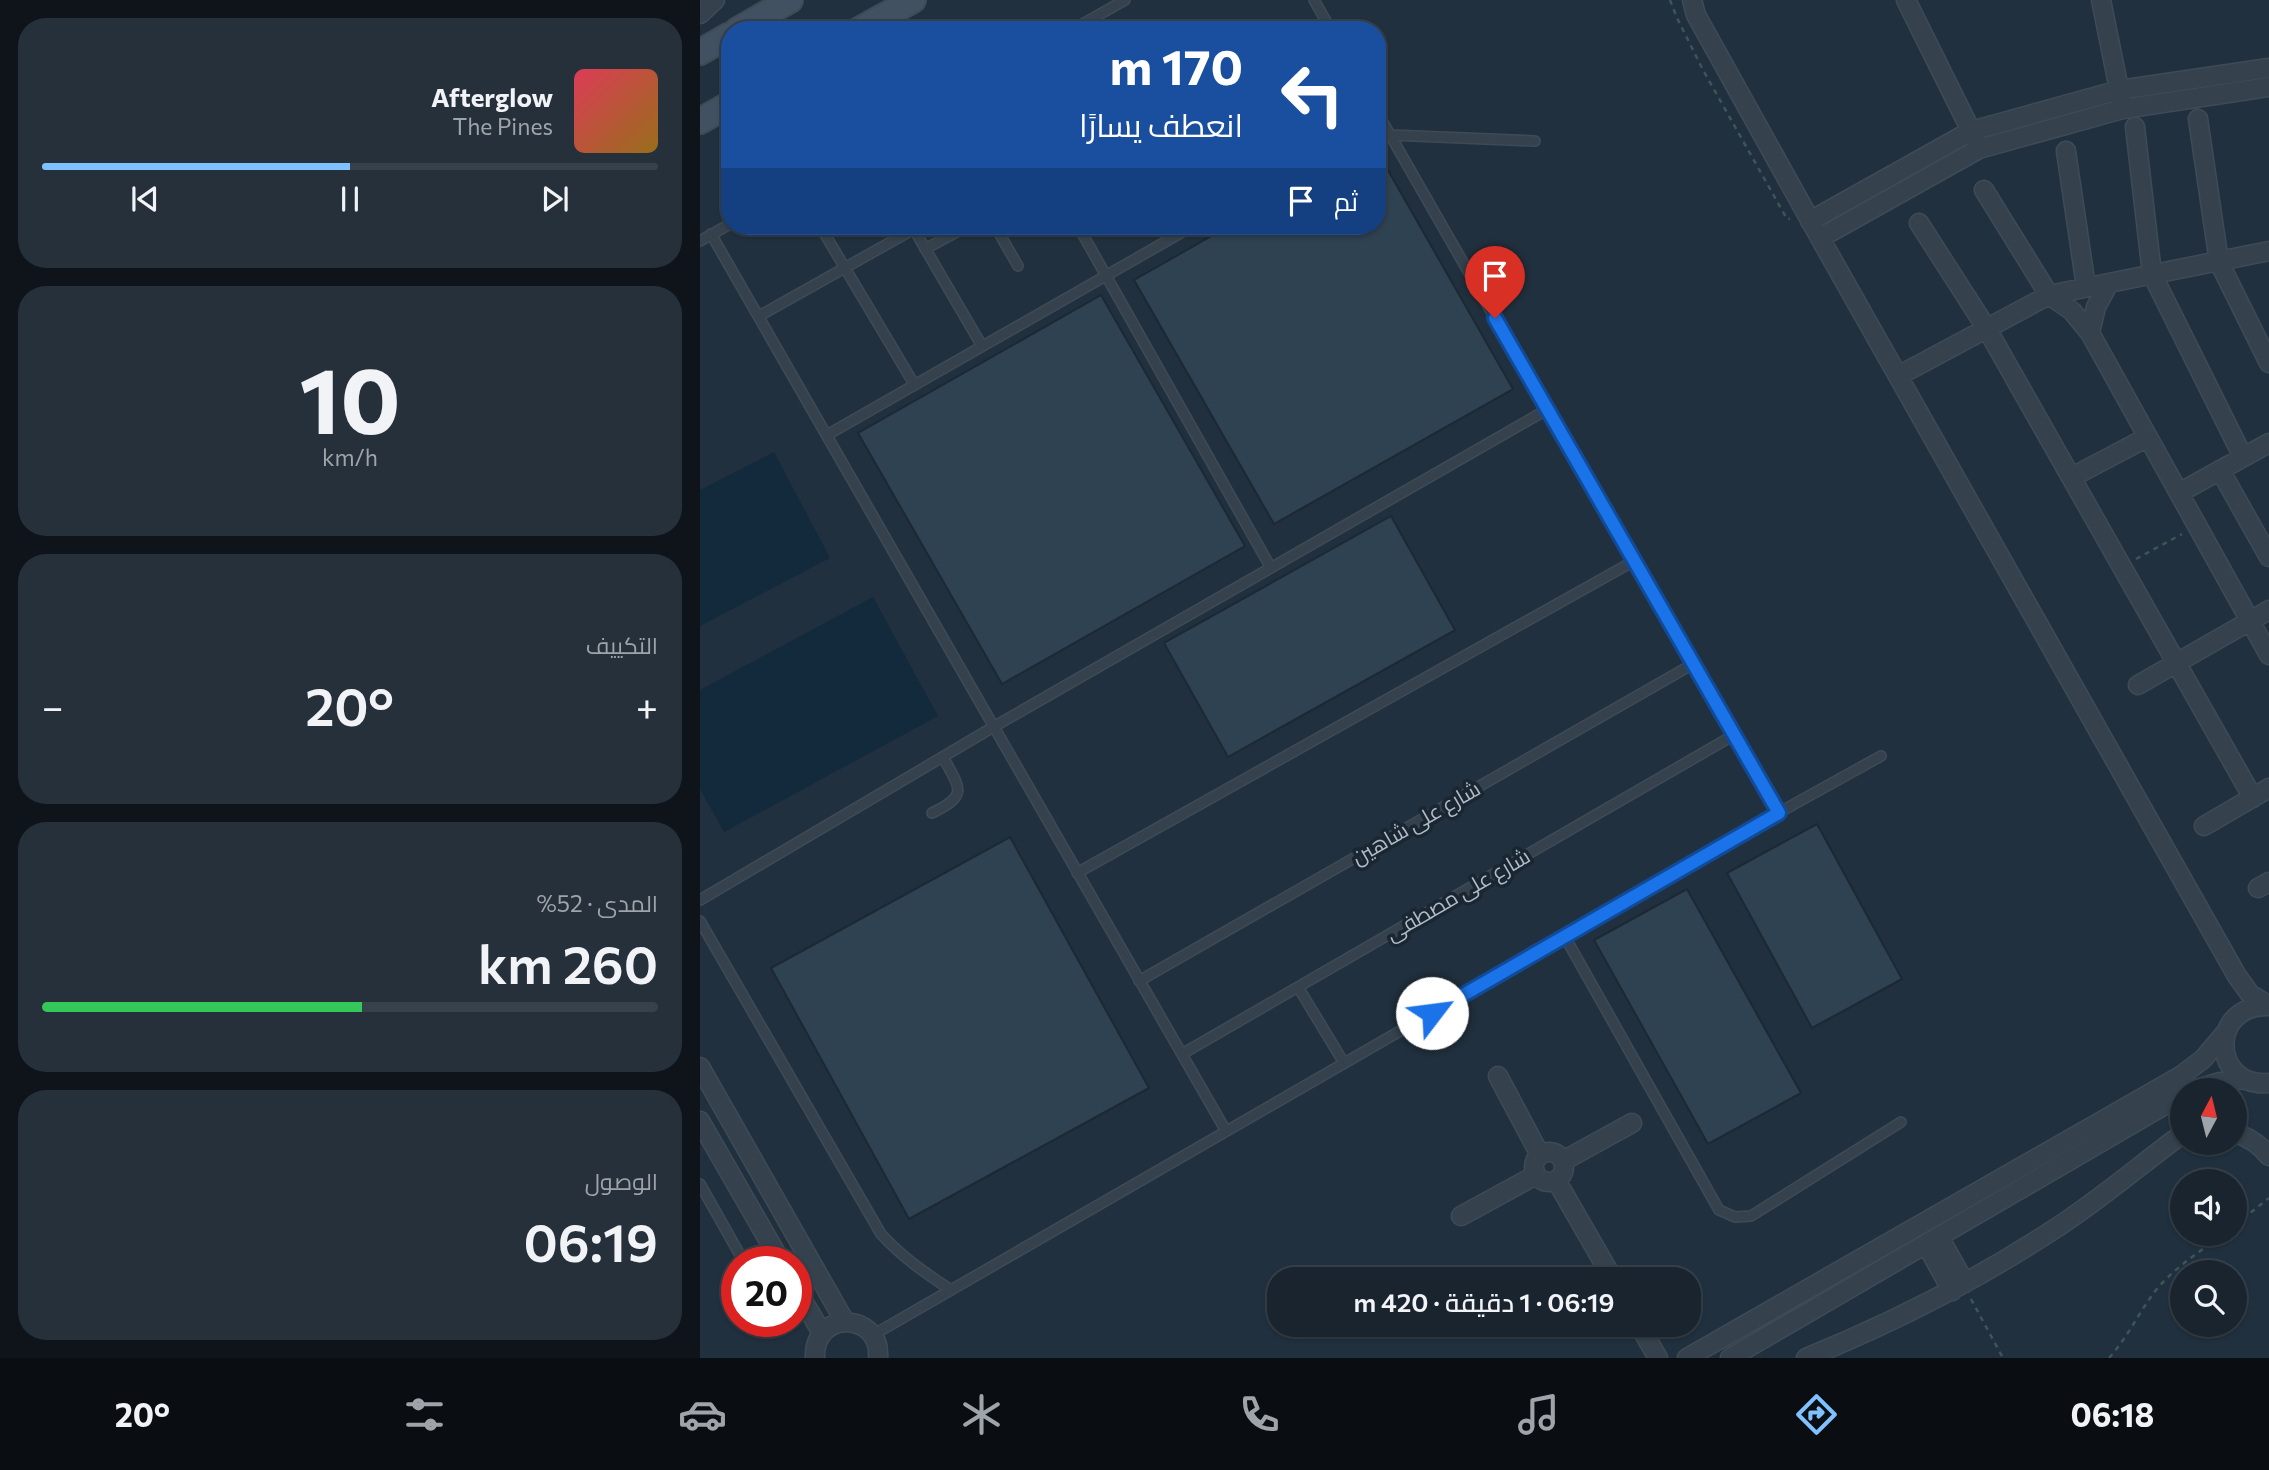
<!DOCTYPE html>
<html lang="ar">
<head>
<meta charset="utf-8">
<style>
	body { margin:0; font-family:Commissioner,Cairo,sans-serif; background:#26303a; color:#f1f3f6; direction:rtl; height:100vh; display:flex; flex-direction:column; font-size:26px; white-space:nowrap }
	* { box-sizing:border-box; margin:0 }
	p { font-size:23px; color:#9fa4aa }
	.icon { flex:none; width:38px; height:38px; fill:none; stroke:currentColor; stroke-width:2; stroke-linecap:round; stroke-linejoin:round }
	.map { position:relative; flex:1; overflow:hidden; direction:ltr }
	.details { display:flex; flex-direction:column; gap:18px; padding:18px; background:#0e1419; width:700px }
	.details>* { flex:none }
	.hud { position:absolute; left:21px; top:21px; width:665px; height:214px; border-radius:28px; box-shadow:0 2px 5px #0004,0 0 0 2px #37414a; direction:rtl; background:#1a4fa0; color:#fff; overflow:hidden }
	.needle { width:46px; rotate:7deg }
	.fabs { position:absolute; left:1470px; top:1078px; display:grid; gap:14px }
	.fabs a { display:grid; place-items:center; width:77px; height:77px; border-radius:50%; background:#19242e; box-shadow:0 2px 5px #0004,0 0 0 2px #37414a; font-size:35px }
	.speed { position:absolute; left:21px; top:1246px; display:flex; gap:14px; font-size:35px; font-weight:700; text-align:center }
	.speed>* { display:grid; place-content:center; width:91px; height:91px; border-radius:50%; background:#19242e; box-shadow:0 2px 5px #0004,0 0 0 2px #37414a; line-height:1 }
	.speed .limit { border:10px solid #d22; background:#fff; color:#111 }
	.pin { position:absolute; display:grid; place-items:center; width:60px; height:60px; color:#fff; margin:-72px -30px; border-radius:50% 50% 50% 0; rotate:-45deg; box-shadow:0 0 7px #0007 }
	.pin .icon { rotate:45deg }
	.me { position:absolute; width:77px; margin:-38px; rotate:60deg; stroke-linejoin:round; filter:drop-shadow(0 0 5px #0008) }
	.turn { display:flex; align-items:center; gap:24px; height:147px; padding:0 28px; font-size:32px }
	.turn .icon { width:91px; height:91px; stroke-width:2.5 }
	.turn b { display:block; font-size:49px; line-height:60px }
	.then { display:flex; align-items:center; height:66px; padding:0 28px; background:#0003; gap:14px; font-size:26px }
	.big { font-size:52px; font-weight:600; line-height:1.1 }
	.details .tile { flex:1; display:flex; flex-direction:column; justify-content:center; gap:10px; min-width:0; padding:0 24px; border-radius:28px; background:#26303a }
	.details .dial { align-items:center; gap:0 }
	.dial b { font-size:91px; line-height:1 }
	.song { display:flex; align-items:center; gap:21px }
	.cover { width:84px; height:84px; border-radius:10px; background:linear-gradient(135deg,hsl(350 70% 55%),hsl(40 70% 35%)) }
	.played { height:7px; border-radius:4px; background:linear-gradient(90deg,#7fc0ff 50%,#37414a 50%) }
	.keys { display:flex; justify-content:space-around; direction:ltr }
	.heat { display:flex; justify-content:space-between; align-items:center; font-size:38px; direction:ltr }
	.charge { height:10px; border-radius:5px; background:linear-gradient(90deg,#34c759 52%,#37414a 0) }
	.trip { position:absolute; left:567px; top:1267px; width:434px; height:70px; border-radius:28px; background:#19242e; box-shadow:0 2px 5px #0004,0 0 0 2px #37414a; font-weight:600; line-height:70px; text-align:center; direction:rtl }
	.dock { display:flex; height:112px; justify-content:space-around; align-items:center; background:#0a0e12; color:#9fa4aa }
	.dock .icon { width:49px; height:49px }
	.dock .active { color:#7fc0ff }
	.dock b { font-size:32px; color:#f1f3f6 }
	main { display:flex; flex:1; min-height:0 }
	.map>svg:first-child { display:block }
	.water { fill:#13293c }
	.building { fill:#2f4252; stroke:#1c2934; stroke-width:2 }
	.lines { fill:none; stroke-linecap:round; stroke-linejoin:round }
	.lane-casing { stroke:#3e4b56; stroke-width:12 }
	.street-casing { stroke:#3e4b56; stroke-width:21 }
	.secondary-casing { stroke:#3e4b56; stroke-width:28 }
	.path { stroke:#3b5755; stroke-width:2.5; stroke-dasharray:5 5; stroke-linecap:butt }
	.lane { stroke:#35424d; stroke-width:9 }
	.street { stroke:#35424d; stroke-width:18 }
	.secondary { stroke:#425161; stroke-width:24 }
	.route-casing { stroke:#114b97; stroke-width:18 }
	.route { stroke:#1a73e8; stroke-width:12 }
	.labels { text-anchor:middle; stroke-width:7; stroke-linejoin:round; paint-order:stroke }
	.street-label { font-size:21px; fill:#b0bdc9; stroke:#1a2732 }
</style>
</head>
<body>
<main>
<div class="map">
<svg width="1569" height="1358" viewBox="0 0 1569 1358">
	<rect width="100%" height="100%" fill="#21303e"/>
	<path class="water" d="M74 452 130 558 0 626V490Z
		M173 597 238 716 24 832 0 789V690Z"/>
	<path class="building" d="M677 151 813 389 574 524 434 280 529 226H677Z
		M401 295 545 546 302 684 158 433Z
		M691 516 755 630 528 757 464 643Z
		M1117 824 1202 979 1112 1028 1027 873Z
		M310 837 449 1088 209 1219 71 968Z
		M987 889 1101 1093 1008 1144 894 940Z"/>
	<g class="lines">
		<g class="lane-casing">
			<path id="lane" d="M614 0 631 30
				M372 30 425 0
				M677 112 1078 813
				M691 135 835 141
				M120 226 214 384
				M212 226 282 346
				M295 226 318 266
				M378 226 571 568
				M11 234 526 1131
				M0 241 30 224
				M225 249 268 226
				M59 316 214 229
				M127 435 493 226
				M232 813C269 795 260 789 243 757
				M377 873 934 561
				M0 900 295 726 848 409
				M0 921 181 1234C202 1257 225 1273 251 1290
				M865 937 1019 1210 1035 1217 1051 1216 1201 1122
				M439 981 993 664
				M598 987 644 1063
				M482 1054 1034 735
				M0 1184 44 1262
				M173 1335 1078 813 1181 756"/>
		</g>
		<g class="street-casing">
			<path id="street" d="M992 0 996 15 1120 238 1537 976 1550 994 1569 1006
				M1206 0 1276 141
				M1401 0 1421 99
				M0 14 15 0
				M1498 119 1519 262 1569 363
				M1435 127 1452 274 1543 457
				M1366 151 1386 287
				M1284 190 1349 295 1372 311 1390 333 1569 655
				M1110 221 1271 131 1419 90 1569 68
				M1219 223 1287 329 1553 798
				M1120 238 1279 149 1423 109 1569 87
				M1390 333 1396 307 1409 283
				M1198 376 1349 295 1569 251
				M1520 470 1569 557
				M1372 477 1448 437
				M1479 493 1569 443
				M1438 685 1569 610
				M1504 826 1569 788
				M1558 888 1569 882
				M1569 1006C1508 1004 1511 1088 1569 1083
				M0 1067 145 1322
				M798 1076 840 1155
				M1493 1090 1520 1082 1545 1079
				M0 1121 81 1262
				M1535 1133C1548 1137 1560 1145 1569 1156
				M834 1167a15 15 0 1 1 30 0a15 15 0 1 1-30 0Z
				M863 1161 932 1123
				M856 1180 913 1279
				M761 1216 836 1175
				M1239 1237 1265 1283
				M1226 1244 1252 1291
				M96 1289 122 1333
				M939 1325 958 1358
				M115 1358C113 1309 182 1312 178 1358
				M987 1358 1482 1075 1503 1059 1526 1032
				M1030 1358 1482 1095
				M1106 1358C1192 1323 1275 1281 1353 1230 1398 1201 1439 1166 1482 1134"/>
		</g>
		<g class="secondary-casing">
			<path id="secondary" d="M38 30 90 0
				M159 30 213 0
				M0 52 30 35
				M0 121 30 104"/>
		</g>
		<path class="path" d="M970 0 977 18 1003 70 1087 219H1090
			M1436 559 1482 534
			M1535 1225 1569 1198
			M1271 1299 1303 1358
			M1409 1358C1428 1337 1439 1312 1456 1290 1475 1267 1500 1252 1523 1234"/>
		<use href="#lane" class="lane"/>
		<use href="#street" class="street"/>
		<use href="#secondary" class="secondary"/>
	</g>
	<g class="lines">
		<g class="route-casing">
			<path id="route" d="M732 1013 1079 813 795 318"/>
		</g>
		<use href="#route" class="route"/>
	</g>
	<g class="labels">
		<g class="street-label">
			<text transform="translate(716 823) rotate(-30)" y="7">شارع على شاهين</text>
			<text transform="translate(758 895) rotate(-30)" y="7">شارع على مصطفى</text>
		</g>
	</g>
</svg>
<div class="fabs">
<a><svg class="needle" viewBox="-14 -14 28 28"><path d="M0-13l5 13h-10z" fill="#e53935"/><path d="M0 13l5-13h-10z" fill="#9fa4aa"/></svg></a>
<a><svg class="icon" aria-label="sound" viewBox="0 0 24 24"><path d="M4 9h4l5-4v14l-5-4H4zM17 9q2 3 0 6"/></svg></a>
<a><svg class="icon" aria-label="search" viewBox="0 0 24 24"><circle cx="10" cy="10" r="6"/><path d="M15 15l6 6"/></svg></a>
</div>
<div class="speed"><div class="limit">20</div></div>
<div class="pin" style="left:795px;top:318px;background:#d93025"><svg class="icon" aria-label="arrive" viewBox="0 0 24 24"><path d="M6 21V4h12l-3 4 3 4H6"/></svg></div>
<svg class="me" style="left:732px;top:1013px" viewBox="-20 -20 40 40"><circle r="19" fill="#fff"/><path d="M0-13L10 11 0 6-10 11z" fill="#1a73e8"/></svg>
<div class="trip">06:19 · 1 دقيقة · 420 m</div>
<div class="hud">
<div class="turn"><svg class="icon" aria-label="left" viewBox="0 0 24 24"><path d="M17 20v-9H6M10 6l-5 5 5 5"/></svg><div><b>170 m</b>انعطف يسارًا</div></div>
<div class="then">ثم<svg class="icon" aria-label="arrive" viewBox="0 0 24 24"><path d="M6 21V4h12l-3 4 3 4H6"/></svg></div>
</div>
</div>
<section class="details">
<div class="tile">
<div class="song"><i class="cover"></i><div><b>Afterglow</b><p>The Pines</p></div></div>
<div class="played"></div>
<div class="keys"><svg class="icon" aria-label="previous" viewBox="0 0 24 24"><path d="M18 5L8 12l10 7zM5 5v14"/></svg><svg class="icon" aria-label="pause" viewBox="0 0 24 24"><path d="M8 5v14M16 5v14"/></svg><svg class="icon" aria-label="next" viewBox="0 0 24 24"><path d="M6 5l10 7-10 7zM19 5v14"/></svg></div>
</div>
<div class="tile dial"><b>10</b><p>km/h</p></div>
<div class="tile"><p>التكييف</p>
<div class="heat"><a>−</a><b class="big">20°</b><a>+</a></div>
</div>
<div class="tile"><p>المدى · 52%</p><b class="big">260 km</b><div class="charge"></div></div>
<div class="tile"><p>الوصول</p><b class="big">06:19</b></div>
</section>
</main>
<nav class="dock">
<b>06:18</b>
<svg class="icon active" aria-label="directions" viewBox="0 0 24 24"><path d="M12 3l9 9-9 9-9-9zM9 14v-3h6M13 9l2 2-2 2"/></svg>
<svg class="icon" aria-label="music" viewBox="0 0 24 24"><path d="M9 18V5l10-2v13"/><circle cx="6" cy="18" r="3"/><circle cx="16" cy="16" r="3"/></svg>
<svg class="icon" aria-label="phone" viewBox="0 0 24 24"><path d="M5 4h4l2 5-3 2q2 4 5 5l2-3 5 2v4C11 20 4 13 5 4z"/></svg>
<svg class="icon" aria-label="climate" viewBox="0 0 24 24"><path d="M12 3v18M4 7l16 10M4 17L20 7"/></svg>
<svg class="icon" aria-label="car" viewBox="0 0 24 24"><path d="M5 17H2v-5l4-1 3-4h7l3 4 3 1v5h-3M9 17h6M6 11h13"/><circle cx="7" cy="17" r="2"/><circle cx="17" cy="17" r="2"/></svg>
<svg class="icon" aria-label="filters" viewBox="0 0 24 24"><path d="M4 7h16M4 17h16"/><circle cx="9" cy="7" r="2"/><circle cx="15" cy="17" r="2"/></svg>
<b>20°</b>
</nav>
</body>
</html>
